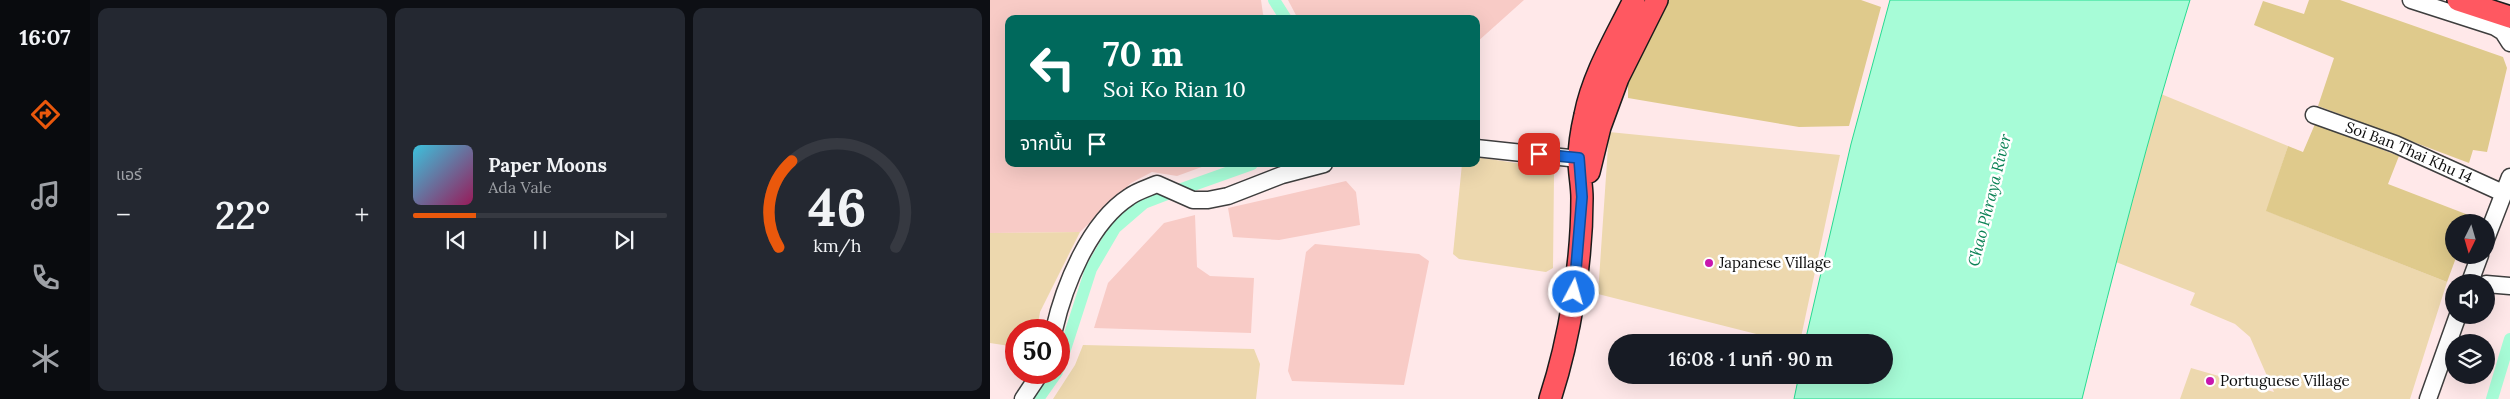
<!DOCTYPE html>
<html lang="th">
<head>
<meta charset="utf-8">
<style>
	body { margin:0; font-family:Lora,"Noto Sans Thai",serif; background:#242831; color:#f1f3f6; height:100vh; display:flex; flex-direction:column; font-size:19px; white-space:nowrap }
	* { box-sizing:border-box; margin:0 }
	p { font-size:16px; color:#9ea1a6 }
	.icon { flex:none; width:28px; height:28px; fill:none; stroke:currentColor; stroke-width:2; stroke-linecap:round; stroke-linejoin:round }
	.map { position:relative; flex:1; overflow:hidden }
	.side { display:flex; flex-direction:column; gap:8px; padding:8px; background:#0d0f14; width:900px }
	.side>* { flex:none }
	.banner { position:absolute; left:15px; top:15px; width:475px; height:152px; border-radius:10px; box-shadow:0 5px 20px #0002; background:#00695c; color:#fff; overflow:hidden }
	.needle { width:32px; rotate:185deg }
	.fabs { position:absolute; left:1455px; top:214px; display:grid; gap:10px }
	.fabs a { display:grid; place-items:center; width:50px; height:50px; border-radius:50%; background:#171b24; box-shadow:0 5px 20px #0002; font-size:25px }
	.speed { position:absolute; left:15px; top:319px; display:flex; gap:10px; font-size:25px; font-weight:700; text-align:center }
	.speed>* { display:grid; place-content:center; width:65px; height:65px; border-radius:50%; background:#171b24; box-shadow:0 5px 20px #0002; line-height:1 }
	.speed .limit { border:8px solid #d22; background:#fff; color:#111 }
	.pin { position:absolute; display:grid; place-items:center; width:42px; height:42px; color:#fff; margin:-21px; border-radius:10px; box-shadow:0 2px 8px #0006 }
	.me { position:absolute; width:55px; margin:-28px; rotate:6deg; stroke-linejoin:round; filter:drop-shadow(0 0 4px #0008) }
	.turn { display:flex; align-items:center; gap:18px; height:105px; padding:0 15px; font-size:22px }
	.turn .icon { width:65px; height:65px; stroke-width:2.5 }
	.turn b { display:block; font-size:35px; line-height:42px }
	.then { display:flex; align-items:center; height:48px; padding:0 15px; background:#0003; gap:10px; font-size:19px }
	.big { font-size:38px; font-weight:600; line-height:1.1 }
	.side .widget { flex:1; display:flex; flex-direction:column; justify-content:center; gap:8px; min-width:0; padding:0 18px; border-radius:10px; background:#242831 }
	.side .dial { align-items:center; gap:0 }
	.dial svg { height:130px; overflow:visible; fill:none; stroke:#363941; stroke-width:7; stroke-linecap:round; text-anchor:middle }
	.dial text { fill:#f1f3f6; stroke:none }
	.song { display:flex; align-items:center; gap:15px }
	.cover { width:60px; height:60px; border-radius:8px; background:linear-gradient(135deg,hsl(190 70% 55%),hsl(330 70% 35%)) }
	.played { height:5px; border-radius:2px; background:linear-gradient(90deg,#ea580c 25%,#363941 25%) }
	.keys { display:flex; justify-content:space-around; direction:ltr }
	.heat { display:flex; justify-content:space-between; align-items:center; font-size:28px; direction:ltr }
	.side .tiles { flex:1; display:grid; gap:8px; grid-template-columns:repeat(3,1fr) }
	.trip { position:absolute; left:618px; top:334px; width:285px; height:50px; border-radius:25px; background:#171b24; box-shadow:0 5px 20px #0002; font-weight:600; line-height:50px; text-align:center }
	main { display:flex; flex:1; min-height:0 }
	.dock { display:flex; flex-direction:column; width:90px; justify-content:space-around; align-items:center; background:#090b0e; color:#9ea1a6 }
	.dock .icon { width:35px; height:35px }
	.dock .current { color:#ea580c }
	.dock b { font-size:22px; color:#f1f3f6 }
	.map>svg:first-child { display:block }
	.farmland { fill:#f8cbc6 }
	.green { fill:#edd8ae }
	.forest { fill:#dfca8c }
	.water { fill:#a7fcd7; stroke:#27db91 }
	.lines { fill:none; stroke-linecap:round; stroke-linejoin:round }
	.canal { stroke:#a7fcd7; stroke-width:12 }
	.minor-casing { stroke:#3e3e3e; stroke-width:19 }
	.major-casing { stroke:#1c1c1c; stroke-width:24 }
	.minor { stroke:#fff; stroke-width:16 }
	.major { stroke:#ff5861; stroke-width:21 }
	.route-casing { stroke:#114b97; stroke-width:12 }
	.route { stroke:#1a73e8; stroke-width:9 }
	.poi-dot { fill:#c816ae; stroke:#fff; stroke-width:2 }
	.labels { text-anchor:middle; stroke-width:5; stroke-linejoin:round; paint-order:stroke }
	.street-label { font-size:15px; fill:#0b0b0b; stroke:#fff }
	.poi-label { font-size:15px; fill:#0b0b0b; stroke:#fff; text-anchor:start }
	.water-label { font-size:16px; font-style:italic; fill:#0b8255; stroke:#fff }
</style>
</head>
<body>
<main>
<nav class="dock">
<b>16:07</b>
<svg class="icon current" aria-label="directions" viewBox="0 0 24 24"><path d="M12 3l9 9-9 9-9-9zM9 14v-3h6M13 9l2 2-2 2"/></svg>
<svg class="icon" aria-label="music" viewBox="0 0 24 24"><path d="M9 18V5l10-2v13"/><circle cx="6" cy="18" r="3"/><circle cx="16" cy="16" r="3"/></svg>
<svg class="icon" aria-label="phone" viewBox="0 0 24 24"><path d="M5 4h4l2 5-3 2q2 4 5 5l2-3 5 2v4C11 20 4 13 5 4z"/></svg>
<svg class="icon" aria-label="climate" viewBox="0 0 24 24"><path d="M12 3v18M4 7l16 10M4 17L20 7"/></svg>
</nav>
<section class="side">
<div class="tiles">
<div class="widget"><p>แอร์</p>
<div class="heat"><a>−</a><b class="big">22°</b><a>+</a></div>
</div>
<div class="widget">
<div class="song"><i class="cover"></i><div><b>Paper Moons</b><p>Ada Vale</p></div></div>
<div class="played"></div>
<div class="keys"><svg class="icon" aria-label="previous" viewBox="0 0 24 24"><path d="M18 5L8 12l10 7zM5 5v14"/></svg><svg class="icon" aria-label="pause" viewBox="0 0 24 24"><path d="M8 5v14M16 5v14"/></svg><svg class="icon" aria-label="next" viewBox="0 0 24 24"><path d="M6 5l10 7-10 7zM19 5v14"/></svg></div>
</div>
<div class="widget dial"><svg viewBox="0 0 100 80">
<path d="M14 69A42 42 0 1 1 86 69"/>
<path d="M14 69A42 42 0 0 1 22 16" stroke="#ea580c"/>
<text x="50" y="56" font-size="32" font-weight="700">46</text>
<text x="50" y="72" font-size="11">km/h</text>
</svg></div>
</div>
</section>
<div class="map">
<svg width="1520" height="399" viewBox="0 0 1520 399">
	<rect width="100%" height="100%" fill="#ffe8e9"/>
	<path class="farmland" d="M0 0H271L273 14 276 19H19V164H220L187 176 162 172 141 183 90 232 0 233Z
		M298 0H534L486 43V19H308Z
		M356 181 366 192 370 225 289 240 243 237 238 208Z
		M205 215 207 267 220 276 264 278 261 333 104 328 118 283 174 223Z
		M325 244 429 254 439 261 414 385 302 381 298 371 316 252Z"/>
	<path class="green" d="M1171 94 1298 146 1277 211 1457 282 1420 399H1190L1201 368 1284 392 1260 337 1245 324 1200 305 1205 293 1126 262Z
		M619 132 850 155 810 342H798L608 294Z
		M486 157 559 168 564 174 563 268 556 272 469 259 463 254 472 164H486Z
		M90 232 50 312 47 330H26V347L0 343V233Z
		M93 345 264 349 270 364 266 399H63L85 365Z"/>
	<path class="forest" d="M678 0H871L891 7 859 126 809 127 638 98V84Z
		M1319 0H1350L1513 57 1517 68 1497 152 1483 150 1479 163 1328 106 1344 58 1264 25 1273 1 1314 14Z
		M1325 124 1409 156 1398 184 1481 216 1478 222H1464V255H1467L1457 282 1276 211 1298 146 1313 152Z"/>
	<path class="water" d="M900 0H1200C1159 132 1125 265 1092 399H804L809 375H894V342H815L861 144Z"/>
	<g class="lines">
		<path class="canal" d="M284 0 296 19
			M189 190 262 164
			M69 368 101 269 125 228 154 203 180 193
			M48 399 67 372
			M1502 399 1520 339"/>
		<g class="minor-casing">
			<g id="minor">
				<path d="M1421 0 1505 27 1513 32 1520 43"/>
				<path id="s1" d="M1324 115 1405 144 1513 193"/>
				<path d="M486 148 589 159"/>
				<path d="M1496 239 1520 177"/>
				<path d="M1480 282 1490 255"/>
				<path d="M1496 284 1520 286"/>
				<path d="M64 330C74 286 99 223 139 197 147 191 158 188 167 184L203 200H218L238 196 292 175 334 164"/>
				<path d="M33 399 51 372"/>
				<path d="M1438 399 1468 315"/>
			</g>
		</g>
		<g class="major-casing">
			<path id="major" d="M1468 0 1520 17
				M599 172 610 127 628 78 667 0
				M560 399C580 338 592 262 592 198 592 185 589 172 589 160 589 146 592 128 595 115 603 74 626 37 644 0"/>
		</g>
		<use href="#minor" class="minor"/>
		<use href="#major" class="major"/>
	</g>
	<g class="lines">
		<g class="route-casing">
			<path id="route" d="M549 154 589 158 592 197 584 292"/>
		</g>
		<use href="#route" class="route"/>
	</g>
	<g class="poi-dot">
		<circle cx="719" cy="263" r="5"/>
		<circle cx="1220" cy="381" r="5"/>
	</g>
	<g class="labels">
		<g class="street-label">
			<text dy="5" stroke="none"><textPath href="#s1" startOffset="102">Soi Ban Thai Khu 14</textPath></text>
		</g>
		<g class="poi-label">
			<text x="729" y="268">Japanese Village</text>
			<text x="1230" y="386">Portuguese Village</text>
		</g>
		<g class="water-label">
			<text transform="translate(999 200) rotate(-76)" y="6">Chao Phraya River</text>
		</g>
	</g>
</svg>
<div class="fabs">
<a><svg class="needle" viewBox="-14 -14 28 28"><path d="M0-13l5 13h-10z" fill="#e53935"/><path d="M0 13l5-13h-10z" fill="#9ea1a6"/></svg></a>
<a><svg class="icon" aria-label="sound" viewBox="0 0 24 24"><path d="M4 9h4l5-4v14l-5-4H4zM17 9q2 3 0 6"/></svg></a>
<a><svg class="icon" aria-label="layers" viewBox="0 0 24 24"><path d="M12 4l9 5-9 5-9-5zM3 14l9 5 9-5"/></svg></a>
</div>
<div class="speed"><div class="limit">50</div></div>
<div class="pin" style="left:549px;top:154px;background:#d93025"><svg class="icon" aria-label="arrive" viewBox="0 0 24 24"><path d="M6 21V4h12l-3 4 3 4H6"/></svg></div>
<svg class="me" style="left:584px;top:292px" viewBox="-20 -20 40 40"><circle r="17" fill="#1a73e8" stroke="#fff" stroke-width="3"/><path d="M0-11L8 9 0 5-8 9z" fill="#fff"/></svg>
<div class="trip">16:08 · 1 นาที · 90 m</div>
<div class="banner">
<div class="turn"><svg class="icon" aria-label="left" viewBox="0 0 24 24"><path d="M17 20v-9H6M10 6l-5 5 5 5"/></svg><div><b>70 m</b>Soi Ko Rian 10</div></div>
<div class="then">จากนั้น<svg class="icon" aria-label="arrive" viewBox="0 0 24 24"><path d="M6 21V4h12l-3 4 3 4H6"/></svg></div>
</div>
</div>
</main>
</body>
</html>
